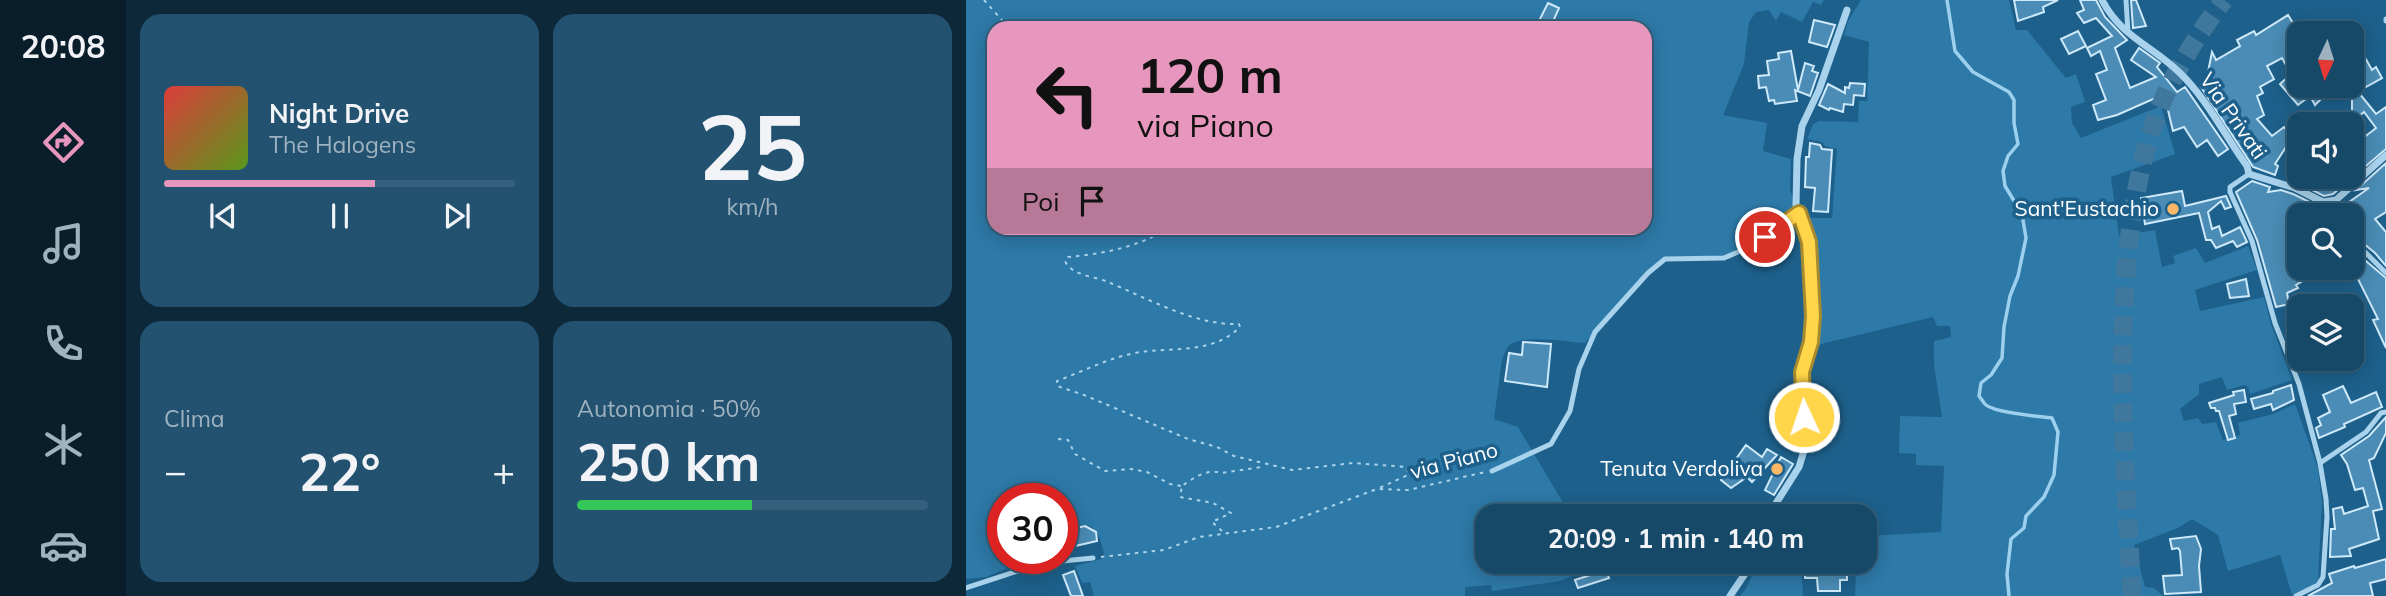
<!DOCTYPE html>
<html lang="it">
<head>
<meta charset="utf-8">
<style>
	body { margin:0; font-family:Mulish,sans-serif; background:#235271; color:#f1f3f6; height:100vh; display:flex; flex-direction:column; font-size:26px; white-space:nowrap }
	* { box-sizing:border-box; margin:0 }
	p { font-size:23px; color:#9eb2c0 }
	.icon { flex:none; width:38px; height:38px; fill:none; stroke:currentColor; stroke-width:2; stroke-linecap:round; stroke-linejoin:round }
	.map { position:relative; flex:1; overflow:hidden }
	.panel { display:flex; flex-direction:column; gap:14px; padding:14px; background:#0c2839; width:840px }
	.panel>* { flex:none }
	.banner { position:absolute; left:21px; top:21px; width:665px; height:214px; border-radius:21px; box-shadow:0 4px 18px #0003,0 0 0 2px #35607c; background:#e797bd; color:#111; overflow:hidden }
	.needle { width:46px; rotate:184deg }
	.fabs { position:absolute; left:1321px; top:21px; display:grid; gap:14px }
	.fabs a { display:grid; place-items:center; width:77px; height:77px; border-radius:14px; background:#164868; box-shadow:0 4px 18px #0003,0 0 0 2px #35607c; font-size:35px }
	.speed { position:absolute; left:21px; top:483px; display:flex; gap:14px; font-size:35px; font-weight:700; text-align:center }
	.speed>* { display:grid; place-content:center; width:91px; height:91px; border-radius:50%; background:#164868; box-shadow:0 4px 18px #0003,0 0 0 2px #35607c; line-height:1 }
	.speed .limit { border:10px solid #d22; background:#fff; color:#111 }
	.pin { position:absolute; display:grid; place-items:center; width:60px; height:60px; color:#fff; margin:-30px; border:4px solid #fff; border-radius:50%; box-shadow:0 2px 7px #0007 }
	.me { position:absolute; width:77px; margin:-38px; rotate:357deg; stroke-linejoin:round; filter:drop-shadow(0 0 5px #0008) }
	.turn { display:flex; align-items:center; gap:24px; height:147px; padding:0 35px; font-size:32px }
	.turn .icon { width:91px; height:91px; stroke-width:2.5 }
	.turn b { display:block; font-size:49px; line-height:60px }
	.then { display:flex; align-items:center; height:66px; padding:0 35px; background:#0003; gap:14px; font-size:26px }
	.big { font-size:52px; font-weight:700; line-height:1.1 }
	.panel .widget { flex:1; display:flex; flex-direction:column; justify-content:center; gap:10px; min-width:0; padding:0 24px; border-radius:21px; background:#235271 }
	.panel .dial { align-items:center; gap:0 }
	.dial b { font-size:91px; line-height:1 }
	.song { display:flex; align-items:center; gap:21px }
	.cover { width:84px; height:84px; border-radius:10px; background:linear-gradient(135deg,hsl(0 70% 55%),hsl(90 70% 35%)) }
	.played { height:7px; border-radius:4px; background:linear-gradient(90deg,#e797bd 60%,#35607c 60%) }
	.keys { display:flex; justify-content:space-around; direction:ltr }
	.heat { display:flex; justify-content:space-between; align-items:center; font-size:38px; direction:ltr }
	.charge { height:10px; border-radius:5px; background:linear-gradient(90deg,#34c759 50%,#35607c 0) }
	.panel .tiles { flex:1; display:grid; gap:14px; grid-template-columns:repeat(2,1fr) }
	.trip { position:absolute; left:509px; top:504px; width:402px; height:70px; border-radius:21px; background:#164868; box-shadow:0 4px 18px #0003,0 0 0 2px #35607c; font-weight:700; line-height:70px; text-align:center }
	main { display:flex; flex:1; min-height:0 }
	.dock { display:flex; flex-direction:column; width:126px; justify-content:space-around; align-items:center; background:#091d2a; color:#9eb2c0 }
	.dock .icon { width:49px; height:49px }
	.dock .current { color:#e797bd }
	.dock b { font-size:32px; color:#f1f3f6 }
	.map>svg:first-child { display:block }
	.green { fill:#2d79a7; fill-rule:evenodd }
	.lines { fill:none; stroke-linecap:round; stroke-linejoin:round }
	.stream { stroke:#9cd0ee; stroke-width:3.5 }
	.building { fill:#4a8cb5; stroke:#cee9f9; stroke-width:2 }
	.trunk-tunnel { stroke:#3f789c; stroke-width:19; stroke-dasharray:19 10; stroke-linecap:butt }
	.path { stroke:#a9d3ec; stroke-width:2; stroke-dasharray:3.5 5; stroke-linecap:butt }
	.service { stroke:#a9d3ec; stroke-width:5 }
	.minor { stroke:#a9d3ec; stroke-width:7 }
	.route-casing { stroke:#a68a30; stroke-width:18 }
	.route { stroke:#ffd54a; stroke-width:12 }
	.poi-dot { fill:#fcb867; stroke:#1d608b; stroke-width:2.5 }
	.labels { text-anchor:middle; stroke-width:7; stroke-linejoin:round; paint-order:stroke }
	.street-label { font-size:21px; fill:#fff; stroke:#1d608b }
	.poi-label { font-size:21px; fill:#fff; stroke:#1d608b; text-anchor:end }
</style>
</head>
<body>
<main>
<nav class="dock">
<b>20:08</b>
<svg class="icon current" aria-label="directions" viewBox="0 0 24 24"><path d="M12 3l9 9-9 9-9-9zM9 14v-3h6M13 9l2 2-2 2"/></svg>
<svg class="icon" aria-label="music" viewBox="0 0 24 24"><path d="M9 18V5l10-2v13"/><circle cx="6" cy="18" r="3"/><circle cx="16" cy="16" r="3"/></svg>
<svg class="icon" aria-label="phone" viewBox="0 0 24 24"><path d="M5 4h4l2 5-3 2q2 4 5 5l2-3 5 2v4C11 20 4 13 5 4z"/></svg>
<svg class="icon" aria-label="climate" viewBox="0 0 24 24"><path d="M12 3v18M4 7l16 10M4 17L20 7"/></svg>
<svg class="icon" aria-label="car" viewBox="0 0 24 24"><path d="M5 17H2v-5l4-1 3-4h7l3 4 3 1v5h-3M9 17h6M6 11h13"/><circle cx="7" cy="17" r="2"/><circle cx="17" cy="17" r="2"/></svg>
</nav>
<section class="panel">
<div class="tiles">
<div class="widget">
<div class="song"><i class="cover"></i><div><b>Night Drive</b><p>The Halogens</p></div></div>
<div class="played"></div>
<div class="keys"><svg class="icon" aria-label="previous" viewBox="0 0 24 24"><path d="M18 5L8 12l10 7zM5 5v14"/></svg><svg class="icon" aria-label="pause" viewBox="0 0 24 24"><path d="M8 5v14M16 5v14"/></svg><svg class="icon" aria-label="next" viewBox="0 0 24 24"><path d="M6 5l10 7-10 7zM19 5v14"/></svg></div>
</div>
<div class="widget dial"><b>25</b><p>km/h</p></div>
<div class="widget"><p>Clima</p>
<div class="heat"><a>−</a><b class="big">22°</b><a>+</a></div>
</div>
<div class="widget"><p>Autonomia · 50%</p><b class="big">250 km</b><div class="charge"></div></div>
</div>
</section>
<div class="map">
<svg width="1420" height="596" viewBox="0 0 1420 596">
	<rect width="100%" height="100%" fill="#1d608b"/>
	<path class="green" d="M0 0H858L855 5 847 2 836 22 815 12 810 21 803 10 790 12 783 22 778 64 757 115 801 123 797 151 825 159 824 191 833 213 806 227 799 237 775 253 741 259 715 256 699 259 676 279 619 343C600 342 558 334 544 345 540 348 538 355 536 360L528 419 552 427 605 516H522V562H633L635 564 594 581 526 591 525 585 499 587V596H128L124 582 116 583 109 566 139 558C132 527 129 520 96 529V499H37V558H66L20 577 0 579ZM28 28H679V228H28Z
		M895 0H1043L1050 30H1061L1100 78 1110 74 1119 102 1105 107 1106 123 1115 138 1195 106 1209 154 1145 177 1153 236 1189 230 1196 267 1209 263 1207 256 1230 248 1239 263 1282 246 1291 270 1229 290 1234 311 1298 297 1305 324 1326 380 1284 394 1282 387 1278 385 1261 390 1256 377 1233 384V394L1214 409 1218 421 1232 418 1236 424 1250 422 1257 440 1274 435 1272 423 1307 414 1329 404 1352 468 1356 502 1352 580 1345 587 1326 595 1314 555 1262 571 1252 535 1226 519 1212 528 1168 545 1179 587 1188 588 1197 596H889L890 570 881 565 871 564V562H900V536L975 532 978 466 950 465V454L933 453 934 416 976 417 968 365V341L985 337 984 326H971L967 317 851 345 847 258 841 218H866L871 149 859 146 856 142 841 139 847 124 853 121 892 122 893 101H901L903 42 878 35 882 21Z
		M793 562H835L837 596H774L779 590Z"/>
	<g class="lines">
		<path class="stream" d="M981 0 989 51 1007 72 1043 92 1048 100V123L1052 144 1042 156 1037 171 1039 186 1056 214 1060 238 1052 276 1044 296 1038 327 1036 358 1025 375 1015 383 1013 396C1014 397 1019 405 1020 405 1030 413 1071 416 1086 418L1092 432 1088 475 1078 497 1060 516 1058 528 1045 539 1041 574 1043 596"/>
	</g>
	<path class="building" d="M1048 0H1092L1077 7 1078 12 1052 21Z
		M1114 0H1130L1139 17 1161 40 1149 48 1164 88 1190 77 1165 60 1173 48 1194 63 1191 67 1211 92 1219 87 1262 149 1252 156 1241 140 1231 147 1218 127 1207 131 1201 106 1194 96 1151 115 1132 120 1127 105 1140 100 1130 74 1141 70 1134 51 1125 56 1121 48 1146 36 1130 18 1118 23 1111 13 1118 10Z
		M1165 0H1170L1180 26 1167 28Z
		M582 3 593 8 585 26 573 21Z
		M1322 15 1334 34V86H1368L1349 105 1344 96 1332 105 1314 84 1325 74 1316 58 1301 66 1308 79 1294 87 1297 93 1291 96 1298 115 1291 119 1306 136 1318 127 1323 133 1334 130V159L1322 144 1309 164 1312 166 1309 175 1287 167 1235 87 1243 82 1241 77 1246 52 1250 60 1274 46 1271 40 1288 31 1290 35Z
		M848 20 869 25 861 47 843 42Z
		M1112 31 1120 46 1103 54 1095 39Z
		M1392 45 1406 70 1410 67 1416 78 1400 87 1390 71 1395 68 1386 55V48Z
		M825 51 832 90 839 63 848 66 846 71 852 73 844 96 829 90 831 101 809 104 808 100 803 101 800 87 793 88 792 76 803 75 801 61 813 59 812 53Z
		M884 83 899 84 898 96 888 95 887 105 878 104 877 112 864 108 863 110 853 105 862 84 879 93V87L883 88Z
		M1393 93 1410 114 1420 107V149L1367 194 1358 196 1340 187 1334 177H1386V135L1392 142 1410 128 1398 112 1386 122V98Z
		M844 143 854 145 856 149 866 150 862 212 847 211 849 188 839 187 840 157H843Z
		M1420 163V212L1409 219 1420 232V266L1409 253 1386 234V215H1370L1369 212 1403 188 1390 190Z
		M1286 181 1304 187 1302 192 1315 190 1327 194 1354 207 1359 215H1334V269L1340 279 1330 285 1332 288 1321 293 1323 304 1310 307 1291 240 1270 192Z
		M1216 191 1219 206 1260 196 1265 207 1259 209 1255 201 1242 212 1246 229 1253 226 1256 236 1274 227 1281 242 1271 247 1267 241 1250 248 1245 240H1240L1233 213 1179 224 1175 198Z
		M1400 261 1420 278V348L1407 320 1412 319 1388 271Z
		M1280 279 1283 296 1264 298 1261 284Z
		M557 342 585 344 581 387 539 381 543 353 556 355Z
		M1325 385 1328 400 1307 410 1305 404 1288 409 1285 399 1307 393V391Z
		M1377 386 1385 403 1410 392 1416 407 1378 424 1379 427 1353 438 1350 428 1355 425 1352 418 1364 412 1357 395Z
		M1278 390 1280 402 1268 404 1270 414 1263 416 1269 438 1262 440 1253 411H1250L1249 408H1245L1243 403 1268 395 1267 392Z
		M1420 417V433L1408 458 1403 460 1416 509 1407 511 1413 539 1383 549 1385 556 1364 557 1365 529H1369L1367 509 1376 507 1378 514 1402 506 1397 488 1389 490 1381 464 1375 455 1403 436Z
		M780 445 796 457 801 449 811 455 786 482 781 477 765 488 755 480Z
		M815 457 827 464 808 495 799 490Z
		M119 526 130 532 131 541 105 547 100 530Z
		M1230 536 1235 549 1233 566 1235 592 1199 594 1197 576 1216 575 1214 551 1212 548 1206 549 1204 539Z
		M1420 559V579L1404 583 1407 596H1342L1366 583 1363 574 1388 566 1389 568Z
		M864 562V568H881V580H874V591H852L851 578H839V563Z
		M640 570 643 578 612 588 609 580Z
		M108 571 117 596H105L97 575Z"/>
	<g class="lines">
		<path class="trunk-tunnel" d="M1166 596C1160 488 1152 379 1160 271 1165 213 1174 154 1197 100 1213 64 1234 31 1258 0"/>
		<path class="path" d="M18 0 43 28
			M202 228C174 247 135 254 102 257L99 261C106 276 128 276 142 282 181 298 230 326 273 324L274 327C247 354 209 347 175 352 146 356 118 371 91 381V386L118 395 222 439 251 447 268 456 326 470 387 463 441 467 442 475 411 489
			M92 439 102 440 109 454 139 471 165 469 181 472 204 484 215 486
			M256 531 246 522 265 513 247 503 214 497 216 486C227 478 242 468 255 473L295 467 296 464
			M135 557 198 550 233 537 310 527 411 489 442 490 519 472"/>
		<path class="service" d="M1160 0 1162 32
			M1420 19V21
			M1283 174 1264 187V192L1286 241 1309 323 1333 384 1354 463 1360 499 1361 517 1357 577 1352 585 1330 596
			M1357 202 1365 215
			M1386 239 1420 273
			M1354 463 1400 432 1415 413 1420 412
			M526 471 585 444 604 411 613 369 629 332 682 273 699 259 758 258 779 249 833 213
			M0 588 76 563 127 558"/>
		<path class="minor" d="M1136 0C1155 37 1187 46 1214 73 1241 99 1259 136 1281 166L1283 174 1329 188 1357 202 1370 200 1420 155
			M802 516 833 467 840 444 836 372 845 342 847 316 843 242 830 205 831 159 836 126 853 90 881 10
			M764 596 787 562"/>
	</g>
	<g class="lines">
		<g class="route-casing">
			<path id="route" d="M799 237 833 213 843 242 847 316 845 342 836 372 838 417"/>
		</g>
		<use href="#route" class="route"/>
	</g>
	<g class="poi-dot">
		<circle cx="1207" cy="209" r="7"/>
		<circle cx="811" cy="469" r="7"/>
	</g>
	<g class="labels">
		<g class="street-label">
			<text transform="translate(1267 116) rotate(55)" y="7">Via Privati</text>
			<text transform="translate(488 461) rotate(-15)" y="7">via Piano</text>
		</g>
		<g class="poi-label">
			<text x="1193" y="216">Sant'Eustachio</text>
			<text x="797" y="476">Tenuta Verdoliva</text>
		</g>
	</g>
</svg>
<div class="fabs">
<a><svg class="needle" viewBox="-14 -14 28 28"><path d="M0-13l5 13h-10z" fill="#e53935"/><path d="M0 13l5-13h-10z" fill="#9eb2c0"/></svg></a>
<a><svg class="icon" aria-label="sound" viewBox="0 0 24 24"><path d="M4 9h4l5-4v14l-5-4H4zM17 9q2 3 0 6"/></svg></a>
<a><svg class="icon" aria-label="search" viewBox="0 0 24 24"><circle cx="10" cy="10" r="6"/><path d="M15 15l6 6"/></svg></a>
<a><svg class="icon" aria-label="layers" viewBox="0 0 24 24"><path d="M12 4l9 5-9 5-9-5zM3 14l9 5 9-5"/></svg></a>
</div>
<div class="speed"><div class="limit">30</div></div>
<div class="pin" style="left:799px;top:237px;background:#d93025"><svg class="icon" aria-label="arrive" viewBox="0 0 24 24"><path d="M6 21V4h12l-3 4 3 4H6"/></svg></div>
<svg class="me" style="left:838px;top:417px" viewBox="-20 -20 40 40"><circle r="17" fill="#ffd54a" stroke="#fff" stroke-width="3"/><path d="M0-11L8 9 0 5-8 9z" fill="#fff"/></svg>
<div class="trip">20:09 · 1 min · 140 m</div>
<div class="banner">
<div class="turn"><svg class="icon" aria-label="left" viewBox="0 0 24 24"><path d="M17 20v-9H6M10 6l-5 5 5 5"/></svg><div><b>120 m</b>via Piano</div></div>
<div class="then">Poi<svg class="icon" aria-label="arrive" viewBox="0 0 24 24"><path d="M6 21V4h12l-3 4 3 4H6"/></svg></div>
</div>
</div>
</main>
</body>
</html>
